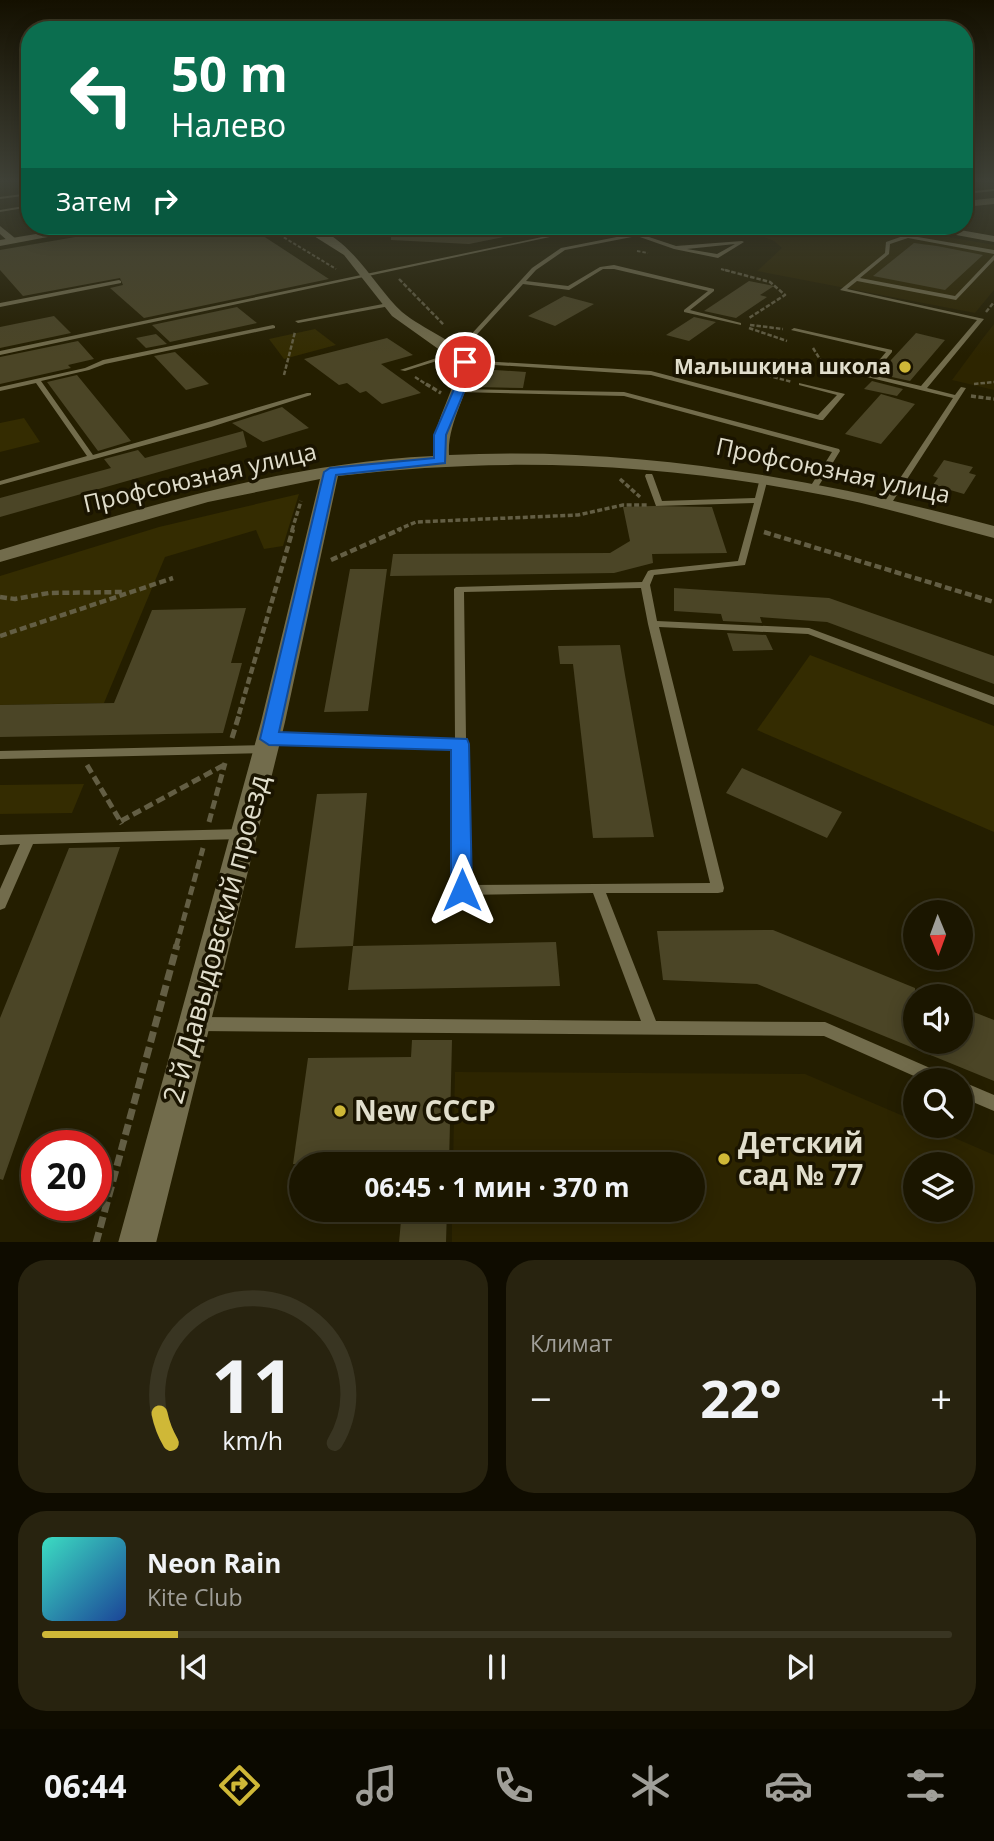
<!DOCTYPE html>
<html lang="ru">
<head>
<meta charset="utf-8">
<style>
	body { margin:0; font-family:"Open Sans",sans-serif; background:#28230f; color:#f1f3f6; height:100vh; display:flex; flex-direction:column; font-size:26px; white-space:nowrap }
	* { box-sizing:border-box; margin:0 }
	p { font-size:23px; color:#a09f99 }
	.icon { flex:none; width:38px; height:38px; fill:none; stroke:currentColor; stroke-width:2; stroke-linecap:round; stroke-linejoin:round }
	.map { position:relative; height:1242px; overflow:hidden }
	.side { display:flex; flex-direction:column; gap:18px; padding:18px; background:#0f0c00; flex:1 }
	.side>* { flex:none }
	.top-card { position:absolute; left:21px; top:21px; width:952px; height:214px; border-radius:28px; box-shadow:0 4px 18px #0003,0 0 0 2px #393522; background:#0b6e4f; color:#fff; overflow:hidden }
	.needle { width:46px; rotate:179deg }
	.fabs { position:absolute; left:903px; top:900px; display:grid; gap:14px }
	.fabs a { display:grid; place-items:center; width:70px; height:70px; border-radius:50%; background:#1b1600; box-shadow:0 4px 18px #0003,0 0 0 2px #393522; font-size:35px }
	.speed { position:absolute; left:21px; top:1130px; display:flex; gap:14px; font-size:35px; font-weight:700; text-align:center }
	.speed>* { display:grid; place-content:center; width:91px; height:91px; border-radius:50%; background:#1b1600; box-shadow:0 4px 18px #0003,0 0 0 2px #393522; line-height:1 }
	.speed .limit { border:10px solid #d22; background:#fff; color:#111 }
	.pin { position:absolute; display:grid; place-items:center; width:60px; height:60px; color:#fff; margin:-30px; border:4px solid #fff; border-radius:50%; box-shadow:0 2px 7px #0007 }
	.me { position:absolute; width:77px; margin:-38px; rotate:0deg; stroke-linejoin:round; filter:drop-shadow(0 0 5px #0008) }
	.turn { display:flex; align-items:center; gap:24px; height:147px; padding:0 35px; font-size:32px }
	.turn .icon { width:91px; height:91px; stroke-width:2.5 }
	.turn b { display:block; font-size:49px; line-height:60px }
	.then { display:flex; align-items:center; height:66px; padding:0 35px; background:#0003; gap:14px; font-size:26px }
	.big { font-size:52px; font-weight:700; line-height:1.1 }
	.side .tile { flex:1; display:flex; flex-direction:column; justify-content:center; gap:10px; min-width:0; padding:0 24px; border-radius:28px; background:#28230f }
	.side .dial { align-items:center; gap:0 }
	.dial svg { height:182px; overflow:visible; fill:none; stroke:#393522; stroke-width:7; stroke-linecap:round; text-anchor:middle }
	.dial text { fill:#f1f3f6; stroke:none }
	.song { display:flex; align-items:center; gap:21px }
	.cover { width:84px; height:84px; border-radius:10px; background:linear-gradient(135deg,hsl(170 70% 55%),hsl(220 70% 35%)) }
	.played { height:7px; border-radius:4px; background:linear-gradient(90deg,#cfb837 15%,#393522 15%) }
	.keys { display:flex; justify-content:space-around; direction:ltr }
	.heat { display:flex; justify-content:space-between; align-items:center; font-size:38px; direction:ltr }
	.side .tiles { flex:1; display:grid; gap:18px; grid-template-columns:1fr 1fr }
	.tile:last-child { grid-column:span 2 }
	.trip { position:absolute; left:289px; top:1152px; width:416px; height:70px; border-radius:35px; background:#1b1600; box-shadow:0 4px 18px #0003,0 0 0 2px #393522; font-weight:700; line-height:70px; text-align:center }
	.tabs { display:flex; height:112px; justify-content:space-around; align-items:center; background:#0b0900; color:#a09f99 }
	.tabs .icon { width:49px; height:49px }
	.tabs .selected { color:#cfb837 }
	.tabs b { font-size:32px; color:#f1f3f6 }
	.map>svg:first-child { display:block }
	.built { fill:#2d2500; fill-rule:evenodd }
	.green { fill:#342c01 }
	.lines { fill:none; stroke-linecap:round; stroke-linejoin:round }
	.stream { stroke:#0e0300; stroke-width:3.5 }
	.building { fill:#4b4526 }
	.path-far5 { stroke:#635e44; stroke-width:2; stroke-dasharray:3.5 2; stroke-linecap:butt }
	.path-far4 { stroke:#635e44; stroke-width:2.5; stroke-dasharray:4.5 2; stroke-linecap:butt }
	.path-far3 { stroke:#635e44; stroke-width:3.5; stroke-dasharray:5 2.5; stroke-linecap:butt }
	.path-far2 { stroke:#635e44; stroke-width:4.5; stroke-dasharray:7 3.5; stroke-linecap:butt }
	.path-far1 { stroke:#635e44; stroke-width:5; stroke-dasharray:9 4.5; stroke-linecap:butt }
	.path { stroke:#635e44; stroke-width:7; stroke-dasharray:11 5; stroke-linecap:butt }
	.lane { fill:#726c4c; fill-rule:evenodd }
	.street { fill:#726c4c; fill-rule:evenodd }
	.secondary { fill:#726c4c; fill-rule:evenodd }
	.route { fill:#1a73e8; stroke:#114b97; stroke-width:2 }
	.poi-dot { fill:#cfb837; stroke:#1a1400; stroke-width:2.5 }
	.labels { text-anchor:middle; stroke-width:7; stroke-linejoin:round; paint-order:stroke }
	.far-poi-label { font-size:21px; font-weight:bold; fill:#e1decc; stroke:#1a1400; text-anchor:end }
	.street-label { font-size:24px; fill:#e1decc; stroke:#1a1400 }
	.near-street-label { font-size:28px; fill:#e1decc; stroke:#1a1400 }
	.near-poi-label { font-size:28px; font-weight:bold; fill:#e1decc; stroke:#1a1400; text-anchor:start }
</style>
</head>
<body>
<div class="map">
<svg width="994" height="1243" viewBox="0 0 994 1243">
	<rect width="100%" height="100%" fill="#241e00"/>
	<path class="built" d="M827 226H887L994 245V290L975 313 757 271 782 248 774 241 754 233Z
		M994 324V390L952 380 983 338Z
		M455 1072 805 1074 915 1121V1125H925L994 1155V1242H452V1209H693V1164H453ZM915 1164H961V1209H915Z"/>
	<path class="green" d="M315 329 336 345 284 359 269 339Z
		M24 418 40 442 0 452V423Z
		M299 494 283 546 264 549 256 530 165 557 104 703 0 705V576L159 527Z
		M810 655 994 726V832L757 730Z
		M84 784 72 813 0 814V785Z"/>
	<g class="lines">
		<path class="stream" d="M979 181 994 182
			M964 184 979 181"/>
	</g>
	<path class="building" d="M139 226H248L329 279 144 318 110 288 123 285 120 278 23 296 0 270V250Z
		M391 226H435L450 234 492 226H518L519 234 469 244 391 240Z
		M914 243 937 246 983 255 945 290 873 276Z
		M749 281 774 286 760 295 767 297 736 318 704 311Z
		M564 296 594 304 555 326 528 316Z
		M237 307 257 323 170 342 152 325Z
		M54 316 71 333 0 348V327Z
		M694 317 716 322 689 341 666 335Z
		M916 333 945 340 910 381 878 374Z
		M156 334 167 344 146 348 136 338Z
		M387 338 413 355 381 364 421 393 382 404 366 391 360 393 347 383 339 385 304 359Z
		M78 341 94 359 68 365 71 368 0 384V357Z
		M175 352 209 384 186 390 154 356Z
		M480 369 526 372 523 388 475 387Z
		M77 375 131 441 98 451 47 382Z
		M872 381 903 389 897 396 864 389Z
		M881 394 915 404 881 444 845 434Z
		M282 407 309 428 263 442 232 423Z
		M243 431 247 447 0 517V498L111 468 104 459 138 450 145 458Z
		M944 460 973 467 969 473 976 475 964 494 933 485 938 478 933 476Z
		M653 506 712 507 727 553 652 554 653 563 614 573 390 576 393 554 610 553 630 541 623 507Z
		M350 569H387L368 711 324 712Z
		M674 588 829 598 994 656V684L827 622 760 617 762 623 723 621 721 614 674 611Z
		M246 608 231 663H242L223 733 0 737V705L114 703 152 610Z
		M727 633 766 635 773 650 733 651Z
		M620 645 625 675 654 837 593 838 573 664H560L558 646Z
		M742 768 842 812 827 838 726 793Z
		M367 793 353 946 295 948 317 794Z
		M120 847 3 1180 0 1179V1018L69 848Z
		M773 930 915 988V1041H961V1007L994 1020V1081L757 984 663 980 657 931Z
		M556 942 560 986 348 990 353 946Z
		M412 1040H452L449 1164H293L308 1058 411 1057Z
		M402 1209H447L446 1243H399Z"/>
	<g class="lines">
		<path class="path-far5" d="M265 226 336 269
			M746 231 780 226
			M637 251 648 253
			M721 269 732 272"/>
		<path class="path-far4" d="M725 270 770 282 785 295 749 318
			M399 279 444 325
			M986 312 994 302
			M750 325 783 329
			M749 328 787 341
			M813 348 823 364
			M696 370 758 373 792 382
			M284 375 295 332
			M415 377 429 386
			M974 384 994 382"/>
		<path class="path-far3" d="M426 384 441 393
			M971 396 994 399
			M620 479 640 497
			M292 530 301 501
			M397 530 416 522 578 515 623 505H647"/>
		<path class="path-far2" d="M764 532 994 602
			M331 560 401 529
			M0 597 15 599 49 593 124 592
			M0 636 173 578
			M239 714 293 529"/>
		<path class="path-far1" d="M232 738 240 712
			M87 765 122 824
			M121 821 224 765
			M209 822 225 763
			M176 947 203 848"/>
		<path class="path" d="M96 1243 177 945"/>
		<path class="lane" d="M994 189V191L964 194V192Z
			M30 193V195L0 199V197Z
			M30 205V207L0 212V210Z
			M366 226H374L362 229 360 228Z
			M437 226 450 229 489 226 450 231Z
			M521 226H526L548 235 594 226H601L0 355V351L542 237Z
			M637 233 676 246 742 241 744 242 718 258 674 249 637 236 565 250 536 270 526 281 568 286 600 267 614 265 714 289V291L690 310 741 323V325L684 312V310L708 291 614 269H603L569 290 523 284 459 354 405 371 400 370 455 352 532 268 561 248ZM735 244 717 254 687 249Z
			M906 235 994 250V254L908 238 890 244 889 254 860 278 955 296 994 255V260L956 300 857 281 847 289 984 319 927 388 955 395 961 387 966 388 891 504 887 506 883 504 953 398 867 377V375L886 352 791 330 794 328 892 350V352L873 375 921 386 977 320 840 290 885 253 886 242Z
			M119 280 121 281V283L0 307V303Z
			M388 303 390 304V306L298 323 295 321Z
			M273 325 275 326V328L105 364 89 370 41 381 93 455 205 423 307 393H311V395L211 427 0 485V481L87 456 36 383 0 391V387L85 368 103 360Z
			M465 360 651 371 818 415 837 395 799 385V383L845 394 823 420H820L651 375 463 363V361Z
			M459 389 624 392 839 449 840 451 818 487 814 489 810 487 832 452 624 396 457 392 456 391Z
			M646 474H652L653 476 662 501 755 498 760 478 764 476 768 478 745 565 654 575 650 585 657 621 809 628 994 697V705L808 634 659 627 724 888 723 892 718 893H606L656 1021 825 1022 946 1075 949 1080H923L824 1036 199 1031 194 1029 192 1024 194 1019 199 1017 641 1021 593 893 462 895 457 894 456 890 455 748 269 743 265 742 263 739 265 736 269 735 455 740 454 589 456 587 642 582 648 571 651 570 738 561 754 503 656 506 645 476ZM641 588 648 624 710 883 468 885 464 592Z
			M265 745 269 746 271 749 269 752 265 753 0 759V751Z
			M243 829 247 831 249 834 247 837 243 839 33 844 5 908 0 910V889L20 844 0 845V835Z
			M961 1081 994 1095V1111L961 1097Z"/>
		<path class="street" d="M994 198V204L964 207V201Z
			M0 226 15 238V242H9L0 234Z
			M943 227 994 236V242L940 232Z"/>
		<path class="secondary" d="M84 226H106L0 246V240Z
			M298 226C345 224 373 286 402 312 424 330 455 340 472 362 469 395 447 422 449 455 635 446 815 478 994 526V538C939 524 885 507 829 496 663 463 505 456 338 476L285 722 156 1243H118L261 722 320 479 208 502 0 562V550C141 508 285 463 433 456 432 422 454 396 458 363L392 316 344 255Z"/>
	</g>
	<linearGradient id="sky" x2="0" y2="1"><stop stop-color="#141000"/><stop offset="0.51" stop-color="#3f4137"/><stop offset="1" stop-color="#3f4137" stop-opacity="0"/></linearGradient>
	<rect width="994" height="355" fill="url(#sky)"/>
	<path class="route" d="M465 359 470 362 469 380 446 435 445 463 336 475 279 732 467 739 469 744 472 890 469 897 462 899 454 897 451 890V750L269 745 260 739 324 472 330 468 434 458V435L458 380 460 362Z"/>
	<g class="poi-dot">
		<circle cx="905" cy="367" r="7"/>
		<circle cx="340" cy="1111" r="7"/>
		<circle cx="724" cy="1159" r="7"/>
	</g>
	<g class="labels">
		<g class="far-poi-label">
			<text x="891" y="374">Малышкина школа</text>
		</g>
		<g class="street-label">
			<text transform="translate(833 471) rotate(12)" y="8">Профсоюзная улица</text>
			<text transform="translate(200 478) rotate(-13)" y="8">Профсоюзная улица</text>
		</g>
		<g class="near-street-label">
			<text transform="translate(216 939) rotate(-75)" y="10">2-й Давыдовский проезд</text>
		</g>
		<g class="near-poi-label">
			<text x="354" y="1121">New СССР</text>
			<text x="738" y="1153">Детский<tspan x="738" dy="32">сад № 77</tspan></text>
		</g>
	</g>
</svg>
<div class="fabs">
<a><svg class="needle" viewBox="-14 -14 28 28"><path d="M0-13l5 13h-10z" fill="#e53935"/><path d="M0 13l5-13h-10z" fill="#a09f99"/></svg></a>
<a><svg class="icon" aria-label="sound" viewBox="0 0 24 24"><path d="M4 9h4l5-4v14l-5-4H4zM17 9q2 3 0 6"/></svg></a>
<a><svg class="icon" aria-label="search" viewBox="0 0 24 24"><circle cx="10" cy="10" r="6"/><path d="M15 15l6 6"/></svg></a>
<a><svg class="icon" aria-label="layers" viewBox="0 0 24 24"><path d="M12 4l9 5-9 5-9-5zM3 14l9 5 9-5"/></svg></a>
</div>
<div class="speed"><div class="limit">20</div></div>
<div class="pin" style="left:465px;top:362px;background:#d93025"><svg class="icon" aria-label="arrive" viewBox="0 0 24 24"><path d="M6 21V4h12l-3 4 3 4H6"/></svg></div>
<svg class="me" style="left:462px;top:890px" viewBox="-20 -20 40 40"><path d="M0-17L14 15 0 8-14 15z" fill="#1a73e8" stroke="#fff" stroke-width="4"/></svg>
<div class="trip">06:45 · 1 мин · 370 m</div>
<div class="top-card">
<div class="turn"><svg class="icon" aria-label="left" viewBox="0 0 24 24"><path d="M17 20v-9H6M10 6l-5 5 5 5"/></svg><div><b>50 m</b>Налево</div></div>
<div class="then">Затем<svg class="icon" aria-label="right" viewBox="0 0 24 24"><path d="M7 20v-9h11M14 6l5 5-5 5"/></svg></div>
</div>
</div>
<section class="side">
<div class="tiles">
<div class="tile dial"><svg viewBox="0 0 100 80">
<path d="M14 69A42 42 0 1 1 86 69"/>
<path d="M14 69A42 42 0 0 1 9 56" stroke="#cfb837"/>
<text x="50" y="56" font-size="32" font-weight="700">11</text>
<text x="50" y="72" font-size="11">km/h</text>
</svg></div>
<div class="tile"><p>Климат</p>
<div class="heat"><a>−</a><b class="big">22°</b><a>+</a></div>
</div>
<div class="tile">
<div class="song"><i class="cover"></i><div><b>Neon Rain</b><p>Kite Club</p></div></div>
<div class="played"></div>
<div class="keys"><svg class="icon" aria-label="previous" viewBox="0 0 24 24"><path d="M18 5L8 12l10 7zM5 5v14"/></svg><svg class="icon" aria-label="pause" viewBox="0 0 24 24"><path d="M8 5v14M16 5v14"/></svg><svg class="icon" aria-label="next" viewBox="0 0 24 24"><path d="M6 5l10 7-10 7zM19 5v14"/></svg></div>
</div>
</div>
</section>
<nav class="tabs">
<b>06:44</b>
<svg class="icon selected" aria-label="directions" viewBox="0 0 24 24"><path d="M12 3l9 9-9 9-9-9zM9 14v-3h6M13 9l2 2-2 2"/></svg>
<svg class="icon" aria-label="music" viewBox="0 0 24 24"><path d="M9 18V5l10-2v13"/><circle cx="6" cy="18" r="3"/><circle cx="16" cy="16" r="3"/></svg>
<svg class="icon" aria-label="phone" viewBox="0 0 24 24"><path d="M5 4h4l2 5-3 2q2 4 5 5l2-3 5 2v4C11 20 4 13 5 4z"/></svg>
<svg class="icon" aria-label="climate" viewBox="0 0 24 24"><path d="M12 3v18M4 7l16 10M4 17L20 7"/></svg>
<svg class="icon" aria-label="car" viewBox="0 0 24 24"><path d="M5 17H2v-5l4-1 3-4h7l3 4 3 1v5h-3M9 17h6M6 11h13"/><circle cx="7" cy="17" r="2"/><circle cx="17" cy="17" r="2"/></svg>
<svg class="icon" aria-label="filters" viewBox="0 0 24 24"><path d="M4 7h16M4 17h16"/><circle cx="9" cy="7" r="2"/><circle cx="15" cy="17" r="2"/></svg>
</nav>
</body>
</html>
